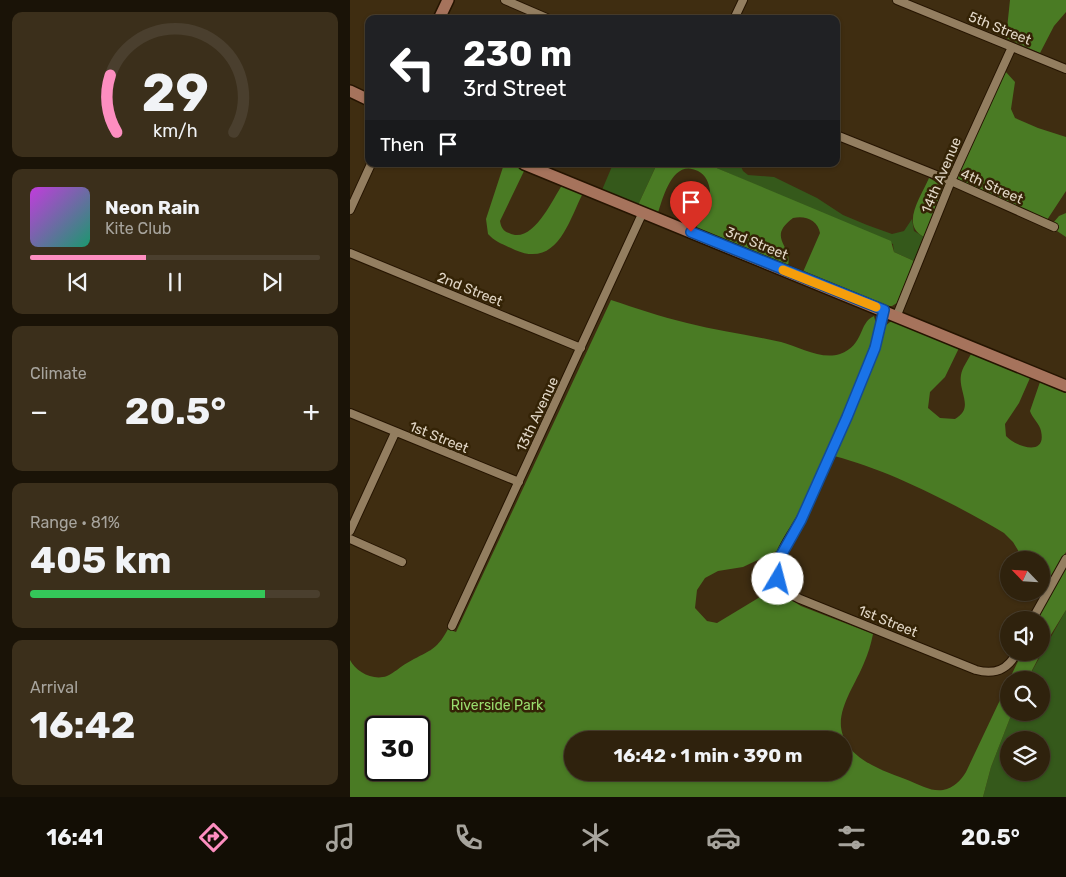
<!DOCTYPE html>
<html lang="en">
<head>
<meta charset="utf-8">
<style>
	body { margin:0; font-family:Rubik,sans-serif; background:#3b2f1b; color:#f1f3f6; height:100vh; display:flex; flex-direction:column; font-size:19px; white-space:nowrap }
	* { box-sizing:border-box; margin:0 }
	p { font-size:16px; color:#a7a49d }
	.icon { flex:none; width:28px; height:28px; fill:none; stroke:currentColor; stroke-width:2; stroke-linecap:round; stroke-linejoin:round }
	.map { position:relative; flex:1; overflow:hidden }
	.drawer { display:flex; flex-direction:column; gap:12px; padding:12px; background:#1a1307; width:350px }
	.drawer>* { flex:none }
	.hud { position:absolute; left:15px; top:15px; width:475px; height:152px; border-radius:10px; box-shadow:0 1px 4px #0004,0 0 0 1px #4a3f2e; background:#202124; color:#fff; overflow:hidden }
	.needle { width:32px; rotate:295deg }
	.tools { position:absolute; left:650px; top:551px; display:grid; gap:10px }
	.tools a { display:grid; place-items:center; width:50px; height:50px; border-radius:50%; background:#2f220d; box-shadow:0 1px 4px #0004,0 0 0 1px #4a3f2e; font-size:25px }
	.speed { position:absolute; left:15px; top:716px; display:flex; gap:10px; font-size:25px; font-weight:700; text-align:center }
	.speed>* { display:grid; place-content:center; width:65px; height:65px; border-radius:50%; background:#2f220d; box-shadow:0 1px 4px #0004,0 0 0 1px #4a3f2e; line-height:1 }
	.speed .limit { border:2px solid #111; border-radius:8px; background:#fff; color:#111 }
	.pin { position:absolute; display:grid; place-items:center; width:42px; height:42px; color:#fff; margin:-51px -21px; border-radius:50% 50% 50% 0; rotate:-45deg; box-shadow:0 0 5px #0007 }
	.pin .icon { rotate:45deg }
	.me { position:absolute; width:55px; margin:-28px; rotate:8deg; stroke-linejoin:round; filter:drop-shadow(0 0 4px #0008) }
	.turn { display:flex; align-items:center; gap:18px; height:105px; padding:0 15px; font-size:22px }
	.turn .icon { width:65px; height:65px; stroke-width:2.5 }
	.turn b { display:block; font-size:35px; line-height:42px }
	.then { display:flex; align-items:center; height:48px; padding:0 15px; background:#0003; gap:10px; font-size:19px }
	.big { font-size:38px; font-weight:700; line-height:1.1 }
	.drawer .card { flex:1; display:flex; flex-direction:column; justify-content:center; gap:8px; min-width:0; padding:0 18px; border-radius:10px; background:#3b2f1b }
	.drawer .dial { align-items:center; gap:0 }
	.dial svg { height:130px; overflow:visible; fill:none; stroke:#4a3f2e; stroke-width:7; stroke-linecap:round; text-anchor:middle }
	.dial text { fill:#f1f3f6; stroke:none }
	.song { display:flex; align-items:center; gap:15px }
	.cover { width:60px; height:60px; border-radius:8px; background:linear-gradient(135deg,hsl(290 70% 55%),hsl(160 70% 35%)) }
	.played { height:5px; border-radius:2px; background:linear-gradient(90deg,#fd8ec0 40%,#4a3f2e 40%) }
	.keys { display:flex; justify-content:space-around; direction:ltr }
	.heat { display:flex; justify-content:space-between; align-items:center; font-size:28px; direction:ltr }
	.charge { height:8px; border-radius:4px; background:linear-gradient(90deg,#34c759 81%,#4a3f2e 0) }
	.trip { position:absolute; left:214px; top:731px; width:288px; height:50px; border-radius:25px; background:#2f220d; box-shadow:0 1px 4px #0004,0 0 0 1px #4a3f2e; font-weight:700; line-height:50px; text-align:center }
	.dock { display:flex; height:80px; justify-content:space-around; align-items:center; background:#130e05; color:#a7a49d }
	.dock .icon { width:35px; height:35px }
	.dock .selected { color:#fd8ec0 }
	.dock b { font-size:22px; color:#f1f3f6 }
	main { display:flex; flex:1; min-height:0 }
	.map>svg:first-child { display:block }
	.green { fill:#35591b; fill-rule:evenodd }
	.forest { fill:#4a7b24; fill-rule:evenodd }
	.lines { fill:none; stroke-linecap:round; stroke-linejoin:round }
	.street-casing { stroke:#251400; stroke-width:10 }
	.secondary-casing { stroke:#251400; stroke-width:14 }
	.street { stroke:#937e60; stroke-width:8 }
	.secondary { stroke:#a6735c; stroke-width:11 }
	.route-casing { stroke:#114b97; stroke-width:12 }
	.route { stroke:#1a73e8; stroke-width:9 }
	.slow { stroke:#f59e0b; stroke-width:9 }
	.labels { text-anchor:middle; stroke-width:5; stroke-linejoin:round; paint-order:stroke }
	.street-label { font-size:14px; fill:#e2d7c7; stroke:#342306 }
	.park-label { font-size:14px; fill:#99dc6d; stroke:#342306 }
</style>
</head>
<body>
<main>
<section class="drawer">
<div class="card dial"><svg viewBox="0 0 100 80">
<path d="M14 69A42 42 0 1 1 86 69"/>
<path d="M14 69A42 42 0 0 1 10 34" stroke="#fd8ec0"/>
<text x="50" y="56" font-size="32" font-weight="700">29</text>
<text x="50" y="72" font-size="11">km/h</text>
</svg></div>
<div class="card">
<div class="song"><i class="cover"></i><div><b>Neon Rain</b><p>Kite Club</p></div></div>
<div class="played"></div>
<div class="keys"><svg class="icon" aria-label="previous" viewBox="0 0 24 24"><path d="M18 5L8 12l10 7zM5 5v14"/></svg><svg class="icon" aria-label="pause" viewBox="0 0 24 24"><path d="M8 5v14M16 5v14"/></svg><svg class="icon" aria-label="next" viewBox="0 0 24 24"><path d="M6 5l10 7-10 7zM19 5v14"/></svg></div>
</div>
<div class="card"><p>Climate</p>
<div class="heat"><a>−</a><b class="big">20.5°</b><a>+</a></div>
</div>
<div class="card"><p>Range · 81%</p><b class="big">405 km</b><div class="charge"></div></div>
<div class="card"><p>Arrival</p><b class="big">16:42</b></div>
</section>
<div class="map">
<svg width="716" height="797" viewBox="0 0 716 797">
	<rect width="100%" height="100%" fill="#3f2d11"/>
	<path class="green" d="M263 164H307L288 205 252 190Z
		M357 164H390L393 171 398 175 424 177 467 198 493 215 517 225 542 234 554 231 562 219 564 231 574 237 564 261 544 252 543 244Z
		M716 610V797H633L641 767 662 713 691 712V680H677ZM659 740H691V772H659Z"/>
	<path class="forest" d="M660 0H716V12L704 26 690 53 656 38Z
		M655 71 665 82 661 109 665 118 688 128 716 137V191L697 220 610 181 607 177Z
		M154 164H161L175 169 150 221C151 227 153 231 159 233 182 245 202 201 212 185L233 193C218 223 207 268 165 250 155 245 145 242 138 234L136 219Z
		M307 164H357L541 241 544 252 564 261 547 303 542 306H536L453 272 470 233C468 220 455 215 443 218 416 238 443 245 438 266L346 229 360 191C359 183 356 175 348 171 323 158 313 197 308 213L288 205Z
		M579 178 590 184 592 190 574 237C550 225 571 197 579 178Z
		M716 213V237L707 231 709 226 703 223 709 216Z
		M261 300C286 308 311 317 337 323 368 331 400 335 431 342 449 347 471 360 490 354 515 345 508 323 524 316L527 328 521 349 447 519 429 550 393 567 368 571 355 578 347 590 345 608 357 621 367 623 410 597 431 594 451 606 523 634C521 644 518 654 514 663 506 683 489 706 491 727 495 760 535 771 560 781 570 785 582 792 593 790 604 788 611 780 616 772L659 681V712L662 713 641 767 633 797H0V660C6 672 23 681 37 676 44 673 50 667 57 663 77 651 86 652 98 629L106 632ZM26 728H69V770H26ZM222 740H492V772H222Z
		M540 322H547L609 348 595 377 580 392 578 408 590 418 605 419C625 408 608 392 611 375 612 368 618 360 621 354L680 378 669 403 655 424 656 436C666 447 697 457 691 431 690 424 682 418 680 411L690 382 716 393V552L696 584 691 581V560H674L663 542 654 533C605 504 539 470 484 456L524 361 535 326Z
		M716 566V610L691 651V620H687Z
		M672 653H691L677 680H659Z"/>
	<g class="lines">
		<g class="street-casing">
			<path id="street" d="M155 0 199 19
				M547 0 716 69
				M384 19 393 0
				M486 135 601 181 704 227
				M0 210 21 164
				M0 253 231 348
				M534 310C529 341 517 369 505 397 489 436 472 475 454 513 445 531 427 551 427 572 427 587 437 593 450 599L626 670C645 675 658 670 667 652
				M547 315 601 181 662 47
				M0 413 169 482
				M0 531 45 433
				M0 539 52 562
				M682 620 716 559
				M102 626 293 212"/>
		</g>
		<g class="secondary-casing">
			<path id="secondary" d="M89 19 98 0
				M0 91 19 100
				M174 164 716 386"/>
		</g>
		<use href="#street" class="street"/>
		<use href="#secondary" class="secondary"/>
	</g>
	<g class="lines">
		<g class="route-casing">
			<path id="route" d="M341 232 534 310 525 348 497 417 451 520 429 559 428 579"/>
		</g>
		<use href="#route" class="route"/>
		<path class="slow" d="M433 270 526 307"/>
	</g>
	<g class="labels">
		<g class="street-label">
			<text transform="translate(650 28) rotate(22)" y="5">5th Street</text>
			<text transform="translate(591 175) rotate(-67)" y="5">14th Avenue</text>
			<text transform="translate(642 186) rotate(24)" y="5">4th Street</text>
			<text transform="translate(407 243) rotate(22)" y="5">3rd Street</text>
			<text transform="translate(120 289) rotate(22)" y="5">2nd Street</text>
			<text transform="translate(187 414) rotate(-65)" y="5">13th Avenue</text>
			<text transform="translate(89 437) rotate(22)" y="5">1st Street</text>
			<text transform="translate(538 621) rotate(22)" y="5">1st Street</text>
		</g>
		<g class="park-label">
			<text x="147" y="710">Riverside Park</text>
		</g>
	</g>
</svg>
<div class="tools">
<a><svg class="needle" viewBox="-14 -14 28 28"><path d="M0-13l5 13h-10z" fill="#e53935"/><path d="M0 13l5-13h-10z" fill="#a7a49d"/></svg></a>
<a><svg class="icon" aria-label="sound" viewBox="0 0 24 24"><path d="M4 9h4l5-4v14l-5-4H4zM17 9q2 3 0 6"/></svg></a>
<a><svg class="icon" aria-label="search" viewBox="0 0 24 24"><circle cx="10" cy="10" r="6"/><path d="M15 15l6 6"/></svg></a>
<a><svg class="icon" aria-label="layers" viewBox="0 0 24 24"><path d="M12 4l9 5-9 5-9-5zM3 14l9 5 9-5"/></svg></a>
</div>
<div class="speed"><div class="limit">30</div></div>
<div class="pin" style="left:341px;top:232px;background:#d93025"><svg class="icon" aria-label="arrive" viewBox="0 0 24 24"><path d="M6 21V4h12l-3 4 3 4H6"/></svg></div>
<svg class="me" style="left:428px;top:579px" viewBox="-20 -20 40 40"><circle r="19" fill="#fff"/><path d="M0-13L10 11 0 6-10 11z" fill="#1a73e8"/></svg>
<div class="trip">16:42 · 1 min · 390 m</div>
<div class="hud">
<div class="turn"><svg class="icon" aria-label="left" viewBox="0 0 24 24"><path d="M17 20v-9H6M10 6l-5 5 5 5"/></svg><div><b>230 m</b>3rd Street</div></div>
<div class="then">Then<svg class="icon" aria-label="arrive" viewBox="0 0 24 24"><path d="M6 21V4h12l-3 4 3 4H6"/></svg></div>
</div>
</div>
</main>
<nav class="dock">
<b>16:41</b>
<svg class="icon selected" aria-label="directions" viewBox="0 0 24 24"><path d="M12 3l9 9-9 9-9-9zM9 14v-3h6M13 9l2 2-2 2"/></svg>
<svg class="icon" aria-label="music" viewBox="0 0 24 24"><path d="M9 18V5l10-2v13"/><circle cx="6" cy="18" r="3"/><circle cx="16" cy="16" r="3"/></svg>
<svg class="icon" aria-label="phone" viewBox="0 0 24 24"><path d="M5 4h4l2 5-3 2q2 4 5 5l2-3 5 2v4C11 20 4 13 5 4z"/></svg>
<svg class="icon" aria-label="climate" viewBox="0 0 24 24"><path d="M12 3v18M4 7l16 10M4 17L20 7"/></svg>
<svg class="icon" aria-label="car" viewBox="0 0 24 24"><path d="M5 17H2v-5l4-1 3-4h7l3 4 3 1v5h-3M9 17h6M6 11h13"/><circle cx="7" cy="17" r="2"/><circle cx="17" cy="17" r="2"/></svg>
<svg class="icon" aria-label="filters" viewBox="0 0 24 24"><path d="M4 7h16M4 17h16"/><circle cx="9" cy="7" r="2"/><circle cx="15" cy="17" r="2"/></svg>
<b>20.5°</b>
</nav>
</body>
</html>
